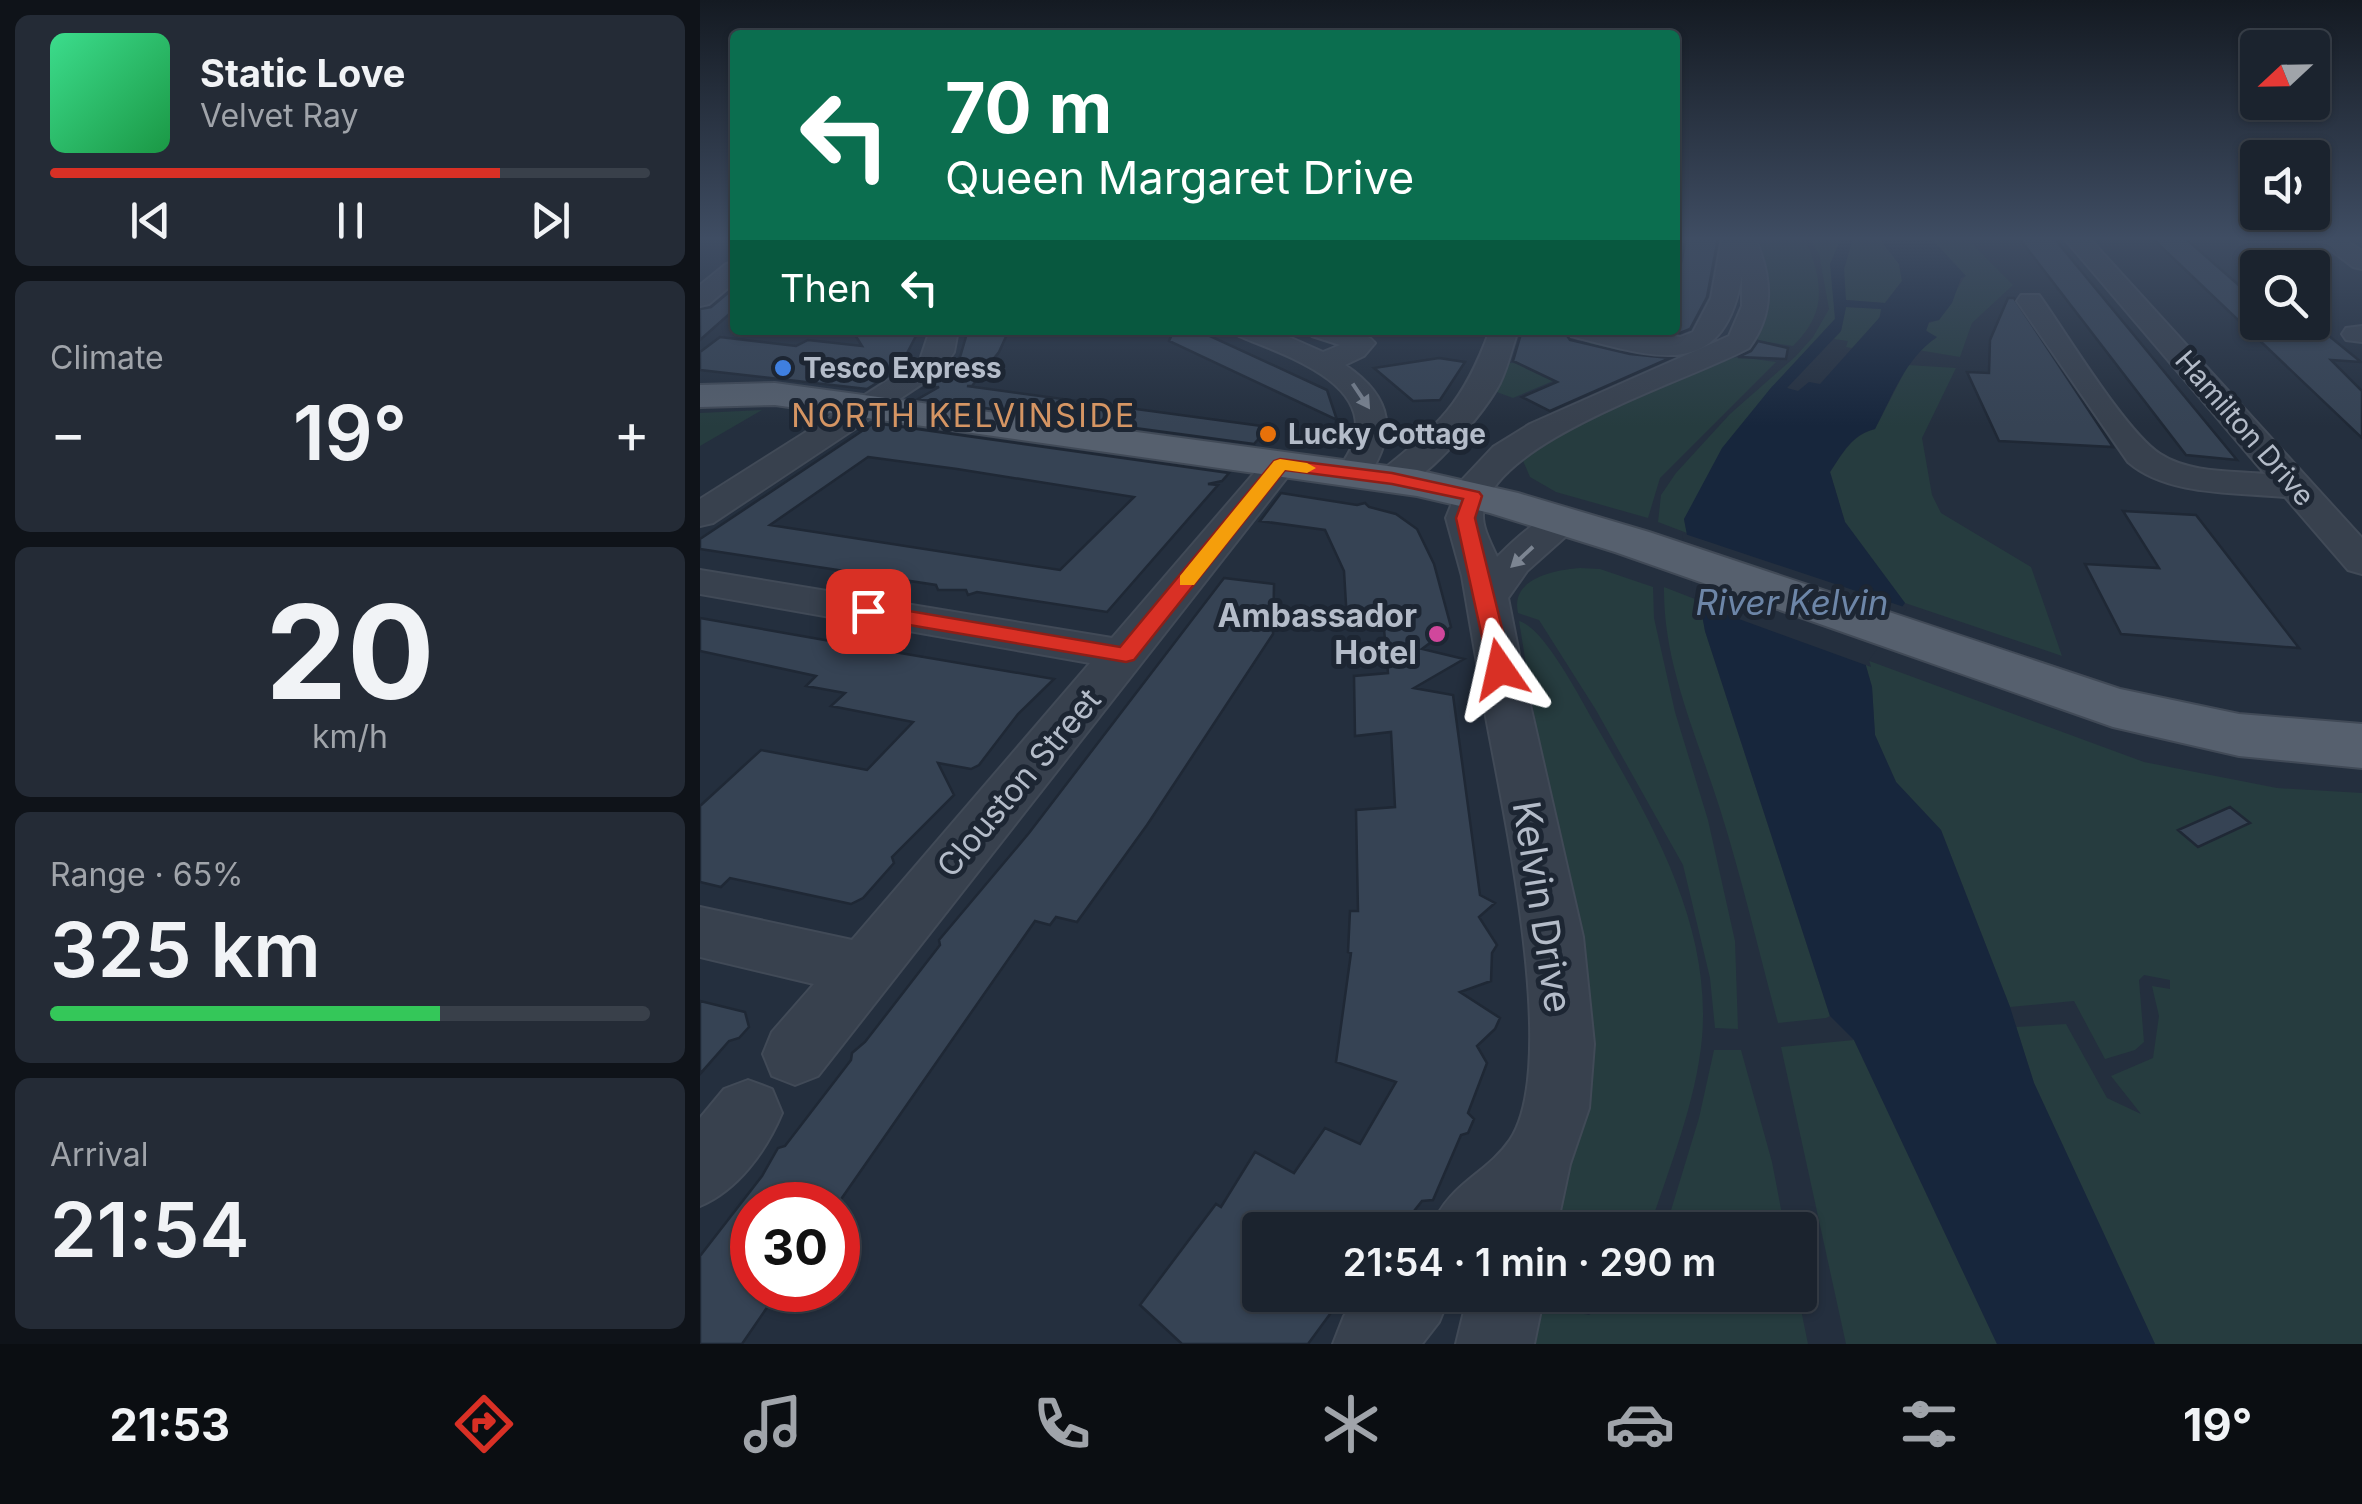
<!DOCTYPE html>
<html lang="en">
<head>
<meta charset="utf-8">
<style>
	body { margin:0; font-family:Inter,sans-serif; background:#242b36; color:#f1f3f6; height:100vh; display:flex; flex-direction:column; font-size:38px; white-space:nowrap }
	* { box-sizing:border-box; margin:0 }
	p { font-size:32px; color:#a0a4aa }
	.icon { flex:none; width:55px; height:55px; fill:none; stroke:currentColor; stroke-width:2; stroke-linecap:round; stroke-linejoin:round }
	.map { position:relative; flex:1; overflow:hidden }
	.panel { display:flex; flex-direction:column; gap:15px; padding:15px; background:#0f1319; width:700px }
	.panel>* { flex:none }
	.hud { position:absolute; left:30px; top:30px; width:950px; height:305px; border-radius:10px; box-shadow:0 2px 8px #0004,0 0 0 2px #39404a; background:#0b6e4f; color:#fff; overflow:hidden }
	.needle { width:65px; rotate:248deg }
	.buttons { position:absolute; left:1540px; top:30px; display:grid; gap:20px }
	.buttons a { display:grid; place-items:center; width:90px; height:90px; border-radius:10px; background:#1b232e; box-shadow:0 2px 8px #0004,0 0 0 2px #39404a; font-size:50px }
	.speed { position:absolute; left:30px; top:1182px; display:flex; gap:20px; font-size:50px; font-weight:700; text-align:center }
	.speed>* { display:grid; place-content:center; width:130px; height:130px; border-radius:50%; background:#1b232e; box-shadow:0 2px 8px #0004,0 0 0 2px #39404a; line-height:1 }
	.speed .limit { border:15px solid #d22; background:#fff; color:#111 }
	.pin { position:absolute; display:grid; place-items:center; width:85px; height:85px; color:#fff; margin:-42px; border-radius:20px; box-shadow:0 5px 15px #0006 }
	.me { position:absolute; width:110px; margin:-55px; rotate:349deg; stroke-linejoin:round; filter:drop-shadow(0 0 8px #0008) }
	.turn { display:flex; align-items:center; gap:35px; height:210px; padding:0 50px; font-size:45px }
	.turn .icon { width:130px; height:130px; stroke-width:2.5 }
	.turn b { display:block; font-size:70px; line-height:85px }
	.then { display:flex; align-items:center; height:95px; padding:0 50px; background:#0003; gap:20px; font-size:38px }
	.big { font-size:75px; font-weight:600; line-height:1.1 }
	.panel .tile { flex:1; display:flex; flex-direction:column; justify-content:center; gap:15px; min-width:0; padding:0 35px; border-radius:15px; background:#242b36 }
	.panel .dial { align-items:center; gap:0 }
	.dial b { font-size:130px; line-height:1 }
	.song { display:flex; align-items:center; gap:30px }
	.cover { width:120px; height:120px; border-radius:15px; background:linear-gradient(135deg,hsl(150 70% 55%),hsl(140 70% 35%)) }
	.played { height:10px; border-radius:5px; background:linear-gradient(90deg,#d93025 75%,#39404a 75%) }
	.keys { display:flex; justify-content:space-around; direction:ltr }
	.heat { display:flex; justify-content:space-between; align-items:center; font-size:55px; direction:ltr }
	.charge { height:15px; border-radius:8px; background:linear-gradient(90deg,#34c759 65%,#39404a 0) }
	.trip { position:absolute; left:542px; top:1212px; width:575px; height:100px; border-radius:10px; background:#1b232e; box-shadow:0 2px 8px #0004,0 0 0 2px #39404a; font-weight:600; line-height:100px; text-align:center }
	.tabs { display:flex; height:160px; justify-content:space-around; align-items:center; background:#0b0e12; color:#a0a4aa }
	.tabs .icon { width:70px; height:70px }
	.tabs .selected { color:#d93025 }
	.tabs b { font-size:45px; color:#f1f3f6 }
	main { display:flex; flex:1; min-height:0 }
	.map>svg:first-child { display:block }
	.green { fill:#263c3f }
	.water { fill:#17263c; fill-rule:evenodd }
	.pier { fill:#242f3e }
	.building { fill:#364354; stroke:#1f2835; stroke-width:2.5; fill-rule:evenodd }
	.lines { fill:none; stroke-linecap:round; stroke-linejoin:round }
	.minor-casing { stroke:#414a57; stroke-width:4 }
	.major-casing { stroke:#414a57; stroke-width:4 }
	.minor { fill:#38414e; fill-rule:evenodd }
	.major { fill:#56606e; fill-rule:evenodd }
	.oneway { fill:#7c8592 }
	.route { fill:#d93025; stroke:#8d1f18; stroke-width:2.5 }
	.slow { fill:#f59e0b }
	.shop-dot { fill:#3f7fe0; stroke:#1d2633; stroke-width:4 }
	.food-dot { fill:#e8710a; stroke:#1d2633; stroke-width:4 }
	.hotel-dot { fill:#d1479c; stroke:#1d2633; stroke-width:4 }
	.labels { text-anchor:middle; stroke-width:10; stroke-linejoin:round; paint-order:stroke }
	.far-poi-label { font-size:28px; font-weight:bold; fill:#b4bcc9; stroke:#1d2633; text-anchor:start }
	.far-street-label { font-size:28px; fill:#b4bcc9; stroke:#1d2633 }
	.far-quarter-label { font-size:32px; letter-spacing:2.5px; fill:#d59563; stroke:#1d2633 }
	.poi-label { font-size:32px; font-weight:bold; fill:#b4bcc9; stroke:#1d2633; text-anchor:end }
	.street-label { font-size:32px; fill:#b4bcc9; stroke:#1d2633 }
	.water-label { font-size:35px; font-style:italic; fill:#6d86a8; stroke:#1d2633 }
	.near-street-label { font-size:38px; fill:#b4bcc9; stroke:#1d2633 }
</style>
</head>
<body>
<main>
<section class="panel">
<div class="tile">
<div class="song"><i class="cover"></i><div><b>Static Love</b><p>Velvet Ray</p></div></div>
<div class="played"></div>
<div class="keys"><svg class="icon" aria-label="previous" viewBox="0 0 24 24"><path d="M18 5L8 12l10 7zM5 5v14"/></svg><svg class="icon" aria-label="pause" viewBox="0 0 24 24"><path d="M8 5v14M16 5v14"/></svg><svg class="icon" aria-label="next" viewBox="0 0 24 24"><path d="M6 5l10 7-10 7zM19 5v14"/></svg></div>
</div>
<div class="tile"><p>Climate</p>
<div class="heat"><a>−</a><b class="big">19°</b><a>+</a></div>
</div>
<div class="tile dial"><b>20</b><p>km/h</p></div>
<div class="tile"><p>Range · 65%</p><b class="big">325 km</b><div class="charge"></div></div>
<div class="tile"><p>Arrival</p><b class="big">21:54</b></div>
</section>
<div class="map">
<svg width="1662" height="1344" viewBox="0 0 1662 1344">
	<rect width="100%" height="100%" fill="#242f3e"/>
	<path class="green" d="M1051 238H1105C1123 282 1128 312 1093 346L1054 340C1067 307 1062 272 1051 238Z
		M1111 238H1141L1135 319 1070 389 984 519 987 533 958 522 961 495 976 473 1030 414 1096 356 1113 337 1129 309 1119 254Z
		M1153 238H1179L1199 264 1202 281 1185 303 1145 300 1144 269Z
		M1231 238H1266L1313 285 1272 323 1260 357 1218 350 1236 338 1226 330 1229 323 1239 320 1265 276Z
		M1146 307 1182 309 1178 320 1152 348 1146 347 1148 341 1134 339 1141 331Z
		M891 342 924 351 813 398 794 391 809 363 839 364Z
		M1039 357 1076 362 960 478 948 518 856 492 830 477 821 456 851 431 1015 361Z
		M1208 365 1256 368 1222 438 1232 495 1241 513 1331 567 1362 656 1205 603 1145 522 1130 472C1143 453 1152 435 1175 429Z
		M62 410 0 446V413Z
		M880 568 900 569 953 587 954 618 975 712 1008 820 1035 941 1038 1029 1015 1028 1010 978 983 865 896 710 839 620 818 613C810 578 855 570 880 568Z
		M964 587 1000 601 1005 631 1130 1016 1126 1018 1078 1023C1059 952 1042 879 1020 809 997 736 963 665 964 587Z
		M819 621C843 627 878 694 891 717 947 815 1012 920 1002 1038 996 1103 969 1168 949 1230H843L880 997Z
		M1164 659 1444 762 1577 788 1662 793V1344H1455L1334 1083 1316 1027 1366 1024 1407 1098 1441 1114 1411 1076 1453 1058 1459 1016 1452 986 1470 989V980L1444 975 1439 980 1444 1042 1435 1050 1405 1059 1374 1001 1310 1007 1241 830 1196 782 1175 735 1172 687Z
		M1154 1040 1297 1344H1146L1081 1047Z
		M1014 1050H1041L1072 1162 1085 1230H965L999 1118Z
		M915 1295H1098L1108 1344H819L827 1302 889 1315Z"/>
	<path class="water" d="M1141 238H1153L1144 269 1146 300 1185 303 1202 281 1199 264 1179 238H1231L1266 276 1261 278 1252 303 1239 320 1229 322 1226 331 1237 337C1205 359 1193 395 1175 429 1151 435 1143 453 1130 472L1145 522 1205 603 1164 659 1172 687 1175 735 1196 782 1241 830 1310 1007 1334 1083 1455 1344H1297L1154 1040 1130 1016 1005 631 984 519 1022 448 1070 389 1135 319 1130 264ZM1146 307 1181 309 1180 317 1120 384 1109 382 1098 391 1087 388 1141 331Z"/>
	<path class="pier" d="M982 533 1207 608 1169 660 1171 667 995 603Z"/>
	<path class="building" d="M986 238H1018L1007 297 990 329 980 333 956 330H975V268L980 269Z
		M1319 238H1354L1537 460 1486 455Z
		M1452 238H1485L1558 302V322H1612L1661 362 1631 360 1662 391V438Z
		M35 287V309L0 340V309L11 307Z
		M1308 298H1314L1413 447 1299 441 1267 372 1289 373 1290 340Z
		M152 330H219L202 363 207 364 167 389 0 370V352L20 337 96 346 108 340 162 346Z
		M268 330H309L299 352 272 386H267L569 427 554 444 218 399 239 387 223 388 260 357Z
		M474 330H497L627 390 637 420 469 341Z
		M849 330H863L870 340 930 354 970 358 850 411 822 397 857 382 813 361 821 334Z
		M1058 341 1088 348 1086 359 1038 357 1051 351Z
		M739 358 765 362 740 400 713 401 674 368Z
		M174 423 529 473 522 481 508 484 518 485 407 612 277 592 268 595 266 590H238L236 585 0 549V539ZM168 457 257 469 434 497 360 570 70 525Z
		M581 493 657 505 665 503 669 507 696 514 717 529 734 564 751 627 722 649 764 659 714 688 753 695 780 895 795 903 779 917 797 945 792 953 791 981 760 992 800 1018 795 1029 777 1046 787 1063 768 1113 774 1119 768 1133 761 1135 733 1200 722 1201 699 1230H560V1295H644L608 1344H482L440 1305 516 1204 521 1207 555 1152 594 1173 625 1128 660 1144 696 1082 636 1062 651 953 648 952 650 911H658L656 810 695 807 691 732 655 736 654 676 688 673 683 618 647 621 644 571 625 530 560 521Z
		M1423 511 1496 515 1599 648 1421 634 1385 564 1459 568Z
		M524 578 574 584 573 634 447 825 377 922 356 917 350 925 335 921 137 1205H52V1290H79L42 1344H0V1256L62 1176 78 1148 85 1146 151 1060 152 1053 165 1042 240 945 239 940 329 833Z
		M0 618 153 645 354 679 318 714 279 765 271 769 238 763 254 795 192 857 194 863 163 898 151 904 30 878 21 887 0 882V806L61 750 167 770 213 722 131 706 145 693 106 686 116 676 0 651Z
		M1530 807 1550 823 1498 847 1478 830Z
		M0 1001 45 1012 49 1027 39 1038 29 1041 0 1074Z"/>
	<g class="lines">
		<g class="minor-casing">
			<path id="minor" d="M1022 238H1055C1072 277 1075 313 1049 348 988 381 792 440 783 514 782 528 792 545 797 557 818 537 847 506 877 513L883 521 827 571 808 598 822 669 816 680 800 684 784 680 778 669 762 576 746 518 761 481 793 447 830 424 1029 336 1042 306V275C1024 384 954 357 871 336L867 330H928L980 337 993 332 1011 298Z
				M1364 238H1389L1662 538V574L1648 570 1585 497C1535 492 1467 496 1428 462L1317 301 1321 295H1339C1367 334 1425 431 1460 454 1489 473 1532 471 1565 474Z
				M1615 238H1642L1662 251V269L1653 267Z
				M35 262V282L9 304 0 306V285L26 264Z
				M1662 326V342L1646 340 1642 334 1646 328Z
				M230 330H258L254 352 240 372 13 523 0 526V499L220 360Z
				M535 330H573L623 352 640 345 612 336 608 330C630 330 660 325 675 343L664 356 645 365C694 398 698 434 665 481L653 485 641 481 635 474C641 465 648 456 652 446 677 383 582 354 539 336Z
				M790 330H818C812 348 808 366 800 383 785 412 732 474 703 487 695 491 688 488 680 486L674 479 680 472C740 424 763 404 790 330Z
				M580 454 592 457 597 464 592 471 118 1076 95 1085 72 1076 63 1054 72 1032 114 984 0 957V907L152 940 390 663 0 594V570L412 638 568 457Z
				M806 684 822 689 829 700 883 937 894 1044 889 1108 870 1164 856 1230H730C750 1181 785 1176 810 1140 862 1062 799 794 783 700L790 689Z
				M48 1080 72 1089 82 1113C66 1151 38 1190 0 1206V1118L24 1089Z
				M662 1295H750L739 1322 722 1344H633L644 1316Z
				M768 1295H844L834 1344H756Z"/>
		</g>
		<g class="major-casing">
			<path id="major" d="M75 383 717 470 818 493 949 532 1420 689 1539 714 1662 724V768L1539 756 1413 727 915 552 790 513 717 496 75 405 0 407V385Z"/>
		</g>
		<use href="#minor" class="minor"/>
		<use href="#major" class="major"/>
	</g>
	<defs><path id="oneway-solid" d="M-6-.8H1V-3.2L6.5 0L1 3.2V.8H-6Z" transform="scale(2.5)"/></defs>
	<g class="oneway">
		<use href="#oneway-solid" transform="translate(661 396) rotate(56)"/>
		<use href="#oneway-solid" transform="translate(822 557) rotate(137)"/>
	</g>
	<linearGradient id="sky" x2="0" y2="1"><stop stop-color="#141a22"/><stop offset="0.56" stop-color="#3f4d63"/><stop offset="1" stop-color="#3f4d63" stop-opacity="0"/></linearGradient>
	<rect width="1662" height="426" fill="url(#sky)"/>
	<path class="route" d="M580 459 692 473 779 492 782 496 775 518 812 669 809 674 800 676 789 669 756 518 763 499 692 484 585 470 434 660 426 662 168 618 157 611 168 604 420 647 574 461Z"/>
	<path class="slow" d="M580 459 607 463 616 468 607 473 585 470 494 585H480V576L574 461Z"/>
	<circle class="shop-dot" cx="83" cy="368" r="10"/>
	<circle class="food-dot" cx="568" cy="434" r="10"/>
	<circle class="hotel-dot" cx="737" cy="634" r="10"/>
	<g class="labels">
		<g class="far-poi-label">
			<text x="103" y="378">Tesco Express</text>
			<text x="588" y="444">Lucky Cottage</text>
		</g>
		<g class="far-street-label">
			<text transform="translate(1545 428) rotate(49)" y="10">Hamilton Drive</text>
		</g>
		<g class="far-quarter-label">
			<text x="264" y="427">NORTH KELVINSIDE</text>
		</g>
		<g class="poi-label">
			<text x="717" y="627">Ambassador<tspan x="717" dy="37">Hotel</tspan></text>
		</g>
		<g class="street-label">
			<text transform="translate(319 783) rotate(-50)" y="11">Clouston Street</text>
		</g>
		<g class="water-label">
			<text x="1092" y="615">River Kelvin</text>
		</g>
		<g class="near-street-label">
			<text transform="translate(842 907) rotate(81)" y="13">Kelvin Drive</text>
		</g>
	</g>
</svg>
<div class="buttons">
<a><svg class="needle" viewBox="-14 -14 28 28"><path d="M0-13l5 13h-10z" fill="#e53935"/><path d="M0 13l5-13h-10z" fill="#a0a4aa"/></svg></a>
<a><svg class="icon" aria-label="sound" viewBox="0 0 24 24"><path d="M4 9h4l5-4v14l-5-4H4zM17 9q2 3 0 6"/></svg></a>
<a><svg class="icon" aria-label="search" viewBox="0 0 24 24"><circle cx="10" cy="10" r="6"/><path d="M15 15l6 6"/></svg></a>
</div>
<div class="speed"><div class="limit">30</div></div>
<div class="pin" style="left:168px;top:611px;background:#d93025"><svg class="icon" aria-label="arrive" viewBox="0 0 24 24"><path d="M6 21V4h12l-3 4 3 4H6"/></svg></div>
<svg class="me" style="left:800px;top:669px" viewBox="-20 -20 40 40"><path d="M0-17L14 15 0 8-14 15z" fill="#d93025" stroke="#fff" stroke-width="4"/></svg>
<div class="trip">21:54 · 1 min · 290 m</div>
<div class="hud">
<div class="turn"><svg class="icon" aria-label="left" viewBox="0 0 24 24"><path d="M17 20v-9H6M10 6l-5 5 5 5"/></svg><div><b>70 m</b>Queen Margaret Drive</div></div>
<div class="then">Then<svg class="icon" aria-label="left" viewBox="0 0 24 24"><path d="M17 20v-9H6M10 6l-5 5 5 5"/></svg></div>
</div>
</div>
</main>
<nav class="tabs">
<b>21:53</b>
<svg class="icon selected" aria-label="directions" viewBox="0 0 24 24"><path d="M12 3l9 9-9 9-9-9zM9 14v-3h6M13 9l2 2-2 2"/></svg>
<svg class="icon" aria-label="music" viewBox="0 0 24 24"><path d="M9 18V5l10-2v13"/><circle cx="6" cy="18" r="3"/><circle cx="16" cy="16" r="3"/></svg>
<svg class="icon" aria-label="phone" viewBox="0 0 24 24"><path d="M5 4h4l2 5-3 2q2 4 5 5l2-3 5 2v4C11 20 4 13 5 4z"/></svg>
<svg class="icon" aria-label="climate" viewBox="0 0 24 24"><path d="M12 3v18M4 7l16 10M4 17L20 7"/></svg>
<svg class="icon" aria-label="car" viewBox="0 0 24 24"><path d="M5 17H2v-5l4-1 3-4h7l3 4 3 1v5h-3M9 17h6M6 11h13"/><circle cx="7" cy="17" r="2"/><circle cx="17" cy="17" r="2"/></svg>
<svg class="icon" aria-label="filters" viewBox="0 0 24 24"><path d="M4 7h16M4 17h16"/><circle cx="9" cy="7" r="2"/><circle cx="15" cy="17" r="2"/></svg>
<b>19°</b>
</nav>
</body>
</html>
